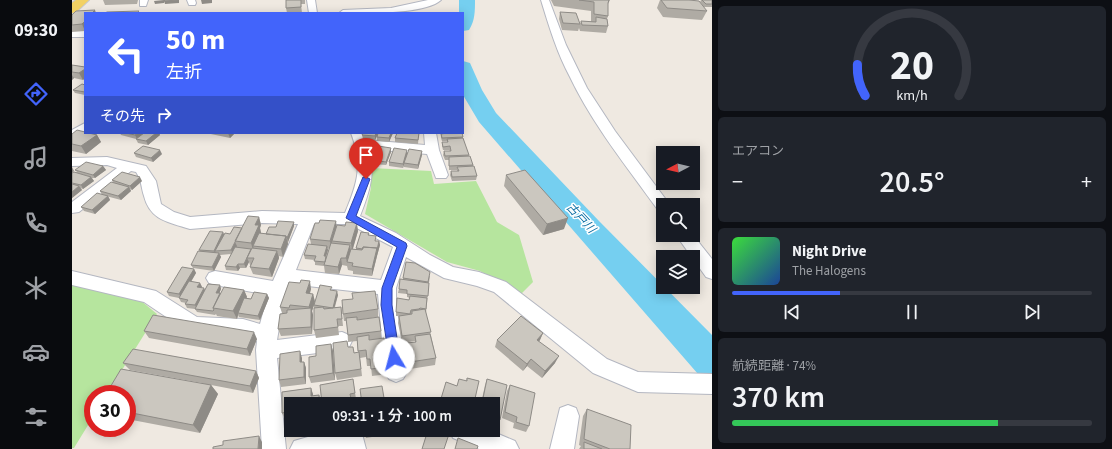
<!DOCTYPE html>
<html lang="ja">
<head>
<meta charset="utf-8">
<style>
	body { margin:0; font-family:"Source Sans 3","Noto Sans JP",sans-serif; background:#20242c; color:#f1f3f6; height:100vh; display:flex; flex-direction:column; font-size:15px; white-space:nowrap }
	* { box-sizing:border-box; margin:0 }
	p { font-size:13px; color:#9ea1a6 }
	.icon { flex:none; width:22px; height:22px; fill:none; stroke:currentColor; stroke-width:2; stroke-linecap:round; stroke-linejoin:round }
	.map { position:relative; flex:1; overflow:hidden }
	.details { display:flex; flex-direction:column; gap:6px; padding:6px; background:#0d0f14; width:400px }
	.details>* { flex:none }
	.hud { position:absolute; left:12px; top:12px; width:380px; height:122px; border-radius:0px; box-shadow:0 2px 10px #0003; background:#4264fb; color:#fff; overflow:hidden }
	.needle { width:26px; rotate:263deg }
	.buttons { position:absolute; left:584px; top:146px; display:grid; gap:8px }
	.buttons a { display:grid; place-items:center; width:44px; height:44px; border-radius:0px; background:#171b24; box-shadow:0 2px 10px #0003; font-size:20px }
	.speed { position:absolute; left:12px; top:385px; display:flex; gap:8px; font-size:20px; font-weight:700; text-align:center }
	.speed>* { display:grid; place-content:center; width:52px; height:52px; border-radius:50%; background:#171b24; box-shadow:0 2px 10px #0003; line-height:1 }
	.speed .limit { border:6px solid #d22; background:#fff; color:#111 }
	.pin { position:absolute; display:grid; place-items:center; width:34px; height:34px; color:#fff; margin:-41px -17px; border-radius:50% 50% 50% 0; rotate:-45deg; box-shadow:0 0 4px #0007 }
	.pin .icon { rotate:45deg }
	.me { position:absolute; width:44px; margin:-22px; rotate:352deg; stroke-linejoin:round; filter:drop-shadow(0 0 3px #0008) }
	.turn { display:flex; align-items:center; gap:14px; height:84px; padding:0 16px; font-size:18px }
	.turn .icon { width:52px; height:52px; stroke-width:2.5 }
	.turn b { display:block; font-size:28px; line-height:34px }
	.then { display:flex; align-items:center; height:38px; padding:0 16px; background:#0003; gap:8px; font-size:15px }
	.big { font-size:30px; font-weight:600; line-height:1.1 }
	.details .tile { flex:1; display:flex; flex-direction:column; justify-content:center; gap:6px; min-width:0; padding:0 14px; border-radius:6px; background:#20242c }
	.details .dial { align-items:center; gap:0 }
	.dial svg { height:104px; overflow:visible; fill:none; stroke:#363941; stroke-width:7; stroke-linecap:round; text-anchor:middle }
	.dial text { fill:#f1f3f6; stroke:none }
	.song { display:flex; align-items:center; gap:12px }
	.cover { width:48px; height:48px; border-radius:6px; background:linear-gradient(135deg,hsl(120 70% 55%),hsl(220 70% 35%)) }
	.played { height:4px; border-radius:2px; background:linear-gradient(90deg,#4264fb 30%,#363941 30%) }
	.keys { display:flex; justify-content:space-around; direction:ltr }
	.heat { display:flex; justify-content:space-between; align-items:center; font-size:22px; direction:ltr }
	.charge { height:6px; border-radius:3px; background:linear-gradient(90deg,#34c759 74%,#363941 0) }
	.trip { position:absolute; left:212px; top:397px; width:216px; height:40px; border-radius:0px; background:#171b24; box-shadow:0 2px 10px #0003; font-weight:600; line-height:40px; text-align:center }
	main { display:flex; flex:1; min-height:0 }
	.tab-bar { display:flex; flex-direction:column; width:72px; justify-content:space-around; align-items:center; background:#090b0e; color:#9ea1a6 }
	.tab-bar .icon { width:28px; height:28px }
	.tab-bar .selected { color:#4264fb }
	.tab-bar b { font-size:18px; color:#f1f3f6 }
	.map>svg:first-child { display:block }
	.green { fill:#b6e59e }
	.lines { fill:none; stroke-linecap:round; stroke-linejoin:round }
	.river { fill:#75cff0; fill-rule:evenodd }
	.street-casing { stroke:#b4b7c1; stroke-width:2 }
	.primary-casing { stroke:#c9c9c9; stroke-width:2 }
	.street { fill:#fff; fill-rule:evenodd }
	.primary { fill:#f2d163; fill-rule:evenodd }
	.wall { fill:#afaba4; fill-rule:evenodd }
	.shaded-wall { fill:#8e8b86 }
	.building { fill:#cbc7bf; stroke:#8e8b86 }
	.route { fill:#4264fb; stroke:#2b41a3 }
	.labels { text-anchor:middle; stroke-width:3; stroke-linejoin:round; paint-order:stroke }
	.water-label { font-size:12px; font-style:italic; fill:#0d6fa3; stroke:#fff }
</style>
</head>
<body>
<main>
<nav class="tab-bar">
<b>09:30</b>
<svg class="icon selected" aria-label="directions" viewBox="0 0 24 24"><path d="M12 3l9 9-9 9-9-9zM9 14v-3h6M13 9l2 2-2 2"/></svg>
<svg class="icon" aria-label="music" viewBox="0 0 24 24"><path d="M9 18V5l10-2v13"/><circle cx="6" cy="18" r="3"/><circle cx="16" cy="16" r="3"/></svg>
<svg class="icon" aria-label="phone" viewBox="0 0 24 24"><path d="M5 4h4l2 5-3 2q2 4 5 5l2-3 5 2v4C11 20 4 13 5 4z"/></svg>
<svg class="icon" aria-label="climate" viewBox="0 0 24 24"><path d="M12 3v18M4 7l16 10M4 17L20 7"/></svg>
<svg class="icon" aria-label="car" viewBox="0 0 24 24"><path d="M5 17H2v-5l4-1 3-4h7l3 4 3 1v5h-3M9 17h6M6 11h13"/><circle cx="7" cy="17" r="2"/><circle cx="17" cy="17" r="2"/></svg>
<svg class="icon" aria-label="filters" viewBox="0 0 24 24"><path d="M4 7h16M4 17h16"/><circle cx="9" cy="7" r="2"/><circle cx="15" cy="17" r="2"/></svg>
</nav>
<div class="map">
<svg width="640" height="449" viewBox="0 0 640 449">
	<rect width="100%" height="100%" fill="#efe9e1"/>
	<path class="green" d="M299 168 359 171 362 184 404 181 425 222 447 235 461 282 449 294 408 271 375 262 293 214 299 188Z
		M0 283 68 300 85 314 35 394H21V417L2 448H0Z"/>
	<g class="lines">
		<path class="river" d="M387 0H403C403 11 403 21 397 30L391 31V13H387Z
			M391 61 398 63 410 90 424 113 527 221 640 335V379L626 374 407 122 391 95Z"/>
		<g class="street-casing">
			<path id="street" d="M68 0H76L74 6H68Z
				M115 0H123L124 3 123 5H117Z
				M235 0H243L245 13H237Z
				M356 0H369C353 15 289 13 267 13L271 10 319 8Z
				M469 0H477L494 45 515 88 543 131 598 205H591V211L586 210C555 167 521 125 498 77 485 53 477 26 469 0Z
				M0 31H13V37H0Z
				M13 123V133L0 140V130Z
				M279 133H291L294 140 353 145 352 133H364L367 150 376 175 374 178H364L355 154 297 149C304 173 297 193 288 216L324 233 358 255 381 267 407 272 434 282 535 359 566 372 640 374V394L566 392 521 373 422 292 405 286 372 278 334 257 324 288V305L335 372 331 379 324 382 317 379 313 372 306 294 218 284 209 316 205 340 270 332 277 335 280 341 277 347 270 350 205 358 214 449H190L184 350 185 341 171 337 122 333 115 331 72 302 0 285V271L84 291 125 317 171 319 188 324 196 295 143 285 137 283 134 278 137 273 143 271 201 281 226 224 190 223 118 229C96 222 78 220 72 196 69 187 70 181 64 172L59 171 7 212 0 213V202L45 168 35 165 0 166V158L35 157 74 166 84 181 89 204 102 212 118 217 190 211 273 213C286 182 291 165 279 133ZM242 224H277L321 247 309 280 224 270Z
				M604 235H621L640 259V279L634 277Z
				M496 405 504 408 507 416 502 449H478L488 408Z
				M260 430H289L294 449H218L222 441Z
				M377 430H417L443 441 447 449H407L381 438Z"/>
		</g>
		<g class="primary-casing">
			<path id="primary" d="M4 0H17L4 12 0 13V3Z"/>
		</g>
		<use href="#street" class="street"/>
		<use href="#primary" class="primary"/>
	</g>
	<path class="wall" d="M31 0H66L65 4 33 5Z
		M214 0H233V4H229L230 13H215L214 8Z
		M479 0H538L536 4V16L535 19 536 26 534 33 508 31 507 28 506 31 490 30 487 19 488 12 508 24 509 21 519 22V11L482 6Z
		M588 0H617L635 11 630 20 591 17 585 8Z
		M629 0H640V7H632L628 2Z
		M13 13V31L0 32V15Z
		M0 65 13 67V78L11 80 2 78 0 80Z
		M13 85V95L3 93 1 90Z
		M48 133H87L88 135 76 145 66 143 64 139 49 135Z
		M134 133H163L158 138Z
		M306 133H321L317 142 305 141V137L303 140 291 139 290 135Z
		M323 133H347L346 144 323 142V138L325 134Z
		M374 133H390L391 137V139L397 156 401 165 405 176 404 180 380 181 378 175 379 171H385V170H377V160H373L371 155 372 151H378L377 150H371L370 146V142H375V141H370L369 138V134Z
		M0 134 25 135 29 142 14 154 0 151Z
		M319 152 314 165 301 164V160Z
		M62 153 90 154 81 162 64 157Z
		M335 154 350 155 346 169 332 167V163L331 168 317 166V162Z
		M31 166 34 170 23 178H20L22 181 11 189 8 188 10 190 0 198V173L5 172 3 170Z
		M434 175 492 229 471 235 432 186Z
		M40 180 70 181 60 190 58 189 59 191 49 200 30 195 28 191 41 183Z
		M36 196 38 200 23 214 12 211 9 207Z
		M187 217 189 225 188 228 189 233 194 234 204 227 222 226 216 242V244L211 257 207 256V258L200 277 181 274 178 267 179 265H178L177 262 174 268H168L166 271 154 270 153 266 159 254 148 255 149 257 142 271 121 268 119 265 128 251 127 250 152 234H158L170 228Z
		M286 231 281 249H284V248L297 233V235L304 241H307L308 245 305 256 300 276 281 274V271L276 270 275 266 270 265 267 274 253 273 252 266 243 265V260L233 259 232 255 239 244 238 239ZM255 248 257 249 254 257V256L256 250Z
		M122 269 124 273 119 282 128 283 130 287 129 288 133 290 148 285 149 289 147 293 172 290 175 297 174 298 179 299 195 294 197 298 188 320 167 317 166 315 165 319 145 316 144 314 143 315 125 312 123 309 115 308 113 304 114 303 109 302 107 298 97 296 95 292Z
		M358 276 357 283 354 313 364 358 363 365 338 369 334 350 335 343 343 342V341L330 343 326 323 327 316H324V312L337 300 338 298 335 297V294L326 293 327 289 331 280V278Z
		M228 283 239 289 238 294H241L243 302 240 311 241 315 240 334 209 336 206 329 210 313 208 307Z
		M260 290 266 295 263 307H269L271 326H266L267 335 244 338 242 330V305Z
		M306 309V317L285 320 309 331V338L316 367V374L300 376 299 366H295L294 357 288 358 290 376 265 380 263 373 276 347 282 353 286 352 285 341 276 342 275 321H272L271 314Z
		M72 331 185 339 178 356 77 338Z
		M471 333 467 342 483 363 470 378 455 366 451 371 423 347 425 340Z
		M259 344 261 351 263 380 239 383 237 377 244 356Z
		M230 358V362H232L234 368V384L209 387 207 380Z
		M51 363 184 371 187 378 181 393 139 385 146 394 128 433 55 419V394L130 383 58 370Z
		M395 378 407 381 401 404H368L374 382 385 386 394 381Z
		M281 379 284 399 279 400 280 404H250Z
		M415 379 428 420 426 426 421 424V404H409L413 385Z
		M438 385 457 426 454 432 441 428 442 423 430 418 435 391Z
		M239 388 241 396 247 395 249 404H219V418L213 419 210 413V392Z
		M515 409 558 449H507L509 446 507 445 511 416Z
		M293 430H318V434L294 438Z"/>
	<path class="shaded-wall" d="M92 0V3L83 4 82 1Z
		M106 0H107V3L93 4 92 1Z
		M129 0H140V3L130 4Z
		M23 10 24 13H20Z
		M13 21V31L10 24Z
		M13 69V78L11 80 7 73Z
		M0 75 2 78 0 80Z
		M66 133H73L65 139 63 135Z
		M84 133H87L88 135 76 145 74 141Z
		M156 133H163L158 138Z
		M304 133H306L303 140V136Z
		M319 133H321L317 142V138Z
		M25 135 29 142 14 154 9 146Z
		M319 148V152L314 165V162Z
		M88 150 90 154 81 162 79 158Z
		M335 150V154L331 168V164Z
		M350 151V155L346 169V165Z
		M31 166 34 170 23 178 21 175Z
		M0 167 2 171 0 173Z
		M19 177 22 181 11 189 9 185Z
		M68 177 70 181 60 190 58 186Z
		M7 186 10 190 0 198V192Z
		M57 187 59 191 49 200 46 196Z
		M36 196 38 200 23 214 20 210Z
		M187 217 189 225 188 228 189 233 181 246 182 249 181 250 179 243 183 225Z
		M496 218 492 229 471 235 475 224Z
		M264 221 265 229 260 241V245L259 249 258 241Z
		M222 222V226L216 242 215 238Z
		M285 223 286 231 280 251 279 243Z
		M151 232 153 236 143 251 144 253 143 255 142 251Z
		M214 236 216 244 211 257 209 249Z
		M307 241 308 245 305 256 300 276V269Z
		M163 242 165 246 161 254 159 250Z
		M278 245 279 253 275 262 274 258Z
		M255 246 256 250 253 260 252 256Z
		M205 251 207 258 200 277 197 269Z
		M147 253 149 257 142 271 140 267Z
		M175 258 177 262 174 268 172 264Z
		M269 258 270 265 267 274 266 267Z
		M166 264 168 268 166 271 164 267Z
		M122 269 124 273 109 298 107 294Z
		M238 281 239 289 235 301 234 293Z
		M128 283 130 287 127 291 125 287Z
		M148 285 149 289 146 297 144 293Z
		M132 288 134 292 125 309 123 305Z
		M172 290 175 297 167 313H166V315L165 319 161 311Z
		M265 291 266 295 261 312V308Z
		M195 294 197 298 188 320 186 316Z
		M241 294 243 302 240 311 241 315 240 334 239 327V315L237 307Z
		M182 332 185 339 178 356 175 349Z
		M471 333 468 340 462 347 465 340Z
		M259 344 261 351 263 380 261 373Z
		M228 351 230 358V369L228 362Z
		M487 356 483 363 470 378 473 371Z
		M459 359 455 366 451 371 455 364Z
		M232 362 234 368V384L232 377Z
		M184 371 187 378 181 393 178 386Z
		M139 385 146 394 128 433 121 425Z
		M239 388 241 394V402L239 396Z
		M247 395 248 401 249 404H247Z
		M187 436 190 442V449H186Z"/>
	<path class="building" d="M93 0H106L92 1Z
		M214 0H229V7L214 8Z
		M507 0H537L536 3V16L522 14V2Z
		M589 0H617L627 1 635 11 595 8Z
		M630 0H640V4H634Z
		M23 10 20 13H13V21L10 24 0 25V15L4 11Z
		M67 11 65 13H33L35 12Z
		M488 12 504 13 508 24 491 23Z
		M524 17 535 19 536 26 510 25 509 21 524 22Z
		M0 65 13 67V69L7 73 0 72Z
		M10 84 13 85V92L1 90Z
		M5 130 13 132V133H17L25 135 9 146 0 144V134Z
		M54 133H66L63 135Z
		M72 133H84L74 141 64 139Z
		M291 133H304L303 136 290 135Z
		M306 133H319L317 138 305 137Z
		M325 133H347L346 140 323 138Z
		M375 133H390L391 137 370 138 369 134Z
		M391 138 397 155 373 156 372 151H379L378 146 371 147 370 142H376L375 139Z
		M71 146 88 150 79 158 62 153Z
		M306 146 319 148 314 162 301 160Z
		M322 148 335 150 331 164 317 162Z
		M337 149 350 151 346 165 332 163Z
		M398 156 401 165 377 166V157Z
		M14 162 31 166 21 175 3 170Z
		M402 166 405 176 380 177 379 171H387L385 167Z
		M453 170 496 218 475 224 434 175Z
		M2 172 19 177 9 185 0 183V173Z
		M50 172 68 177 58 186 40 180Z
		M39 182 57 187 46 196 28 191Z
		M0 184 7 186 0 192Z
		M25 193 36 196 20 210 9 207Z
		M176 216 187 217 183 225H187L179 243 163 241Z
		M248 220 264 221 258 241 238 239 243 223H247Z
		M206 221 222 222 215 238 214 236 194 234 197 227H204Z
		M274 222 285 223 279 243 260 241 265 225 273 226Z
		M162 227 170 228 159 250 143 251 153 233 158 234Z
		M138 231 151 232 142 251 127 250Z
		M289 232 297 233 296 235 304 236 303 241H307L305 250V248L291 247V249L284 248Z
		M187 233 214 236 209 249 181 246Z
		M259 243 278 245 274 258H269L266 267 252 265Z
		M236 244 255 246 252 256H254L253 262 242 261 244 256 232 255Z
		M163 247 179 249 172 264H166L164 267 153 266Z
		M291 247 305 248 300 269 280 266 281 263 275 262 279 249 290 250Z
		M180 248 205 251 197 269 178 267 182 258H175Z
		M126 251 147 253 140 267 119 265Z
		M334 262 343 263 358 272 356 282 331 278Z
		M110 267 122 269 107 294 95 292Z
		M328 279 357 283 356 296 335 294V290L327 289Z
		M229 280 238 281 234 293 241 294 237 307 218 305 217 308 208 307 217 282 228 283Z
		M117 281 128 283 125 287 132 288 123 305 113 304 116 300 107 298Z
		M136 284 148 285 144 293H148L141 308 142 310 141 311 123 309Z
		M248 285 260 287 258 290 265 291 261 308 242 305Z
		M152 287 172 290 161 311 141 308Z
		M303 291 306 309 271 314 270 300 281 299 280 293Z
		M182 292 195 294 186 316 166 313 172 298 179 299Z
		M338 296 355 298 354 309 348 308 347 309 339 310 338 314 324 312 325 298 337 300Z
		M251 307 252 309 269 307 270 319H265L266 327 242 330V308Z
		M239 308V327L206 329 208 314 215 313V310Z
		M353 309 359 332 330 336 327 316 340 314V311Z
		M81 315 182 332 175 349 72 331Z
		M449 316 471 333 465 340 487 356 473 371 459 359 455 364 425 340Z
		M285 317V320L307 317 309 331 276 335 274 318Z
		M358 334 364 358 338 362 335 343 344 342 343 336Z
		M297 335V340L312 338 316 367 299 369 298 359H295L294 350 286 351 285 337Z
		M275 341 276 347H281L282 353 287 352 289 369 263 373 261 343Z
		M259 344 261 373 237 377V357L244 356V346Z
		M61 349 184 371 178 386 51 363Z
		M228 351V362H232V377L207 380 208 354Z
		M49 369 139 385 121 425 55 412V394H34Z
		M395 378 407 381 402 403 396 401V404H373L368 402 374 382 385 386 387 379 395 381Z
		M281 379 283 393 278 394 280 403 275 404H250L248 385Z
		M415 379 435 385 428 420 421 417V404H413L410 403Z
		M438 385 463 393 457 426 444 422 445 417 433 412Z
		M310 386 313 404H290L288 389Z
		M239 388V396L247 395V404H219V411L210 413V392Z
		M515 409 559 425 558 449H538L512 439Z
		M293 430H308L294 433Z
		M356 430H366L377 434 372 449H350Z
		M187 436 186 449H141V447L151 445V441Z
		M386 438 406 446 405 449H383Z
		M512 442 530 449H512Z"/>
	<path class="route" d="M291 177H294L298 179 284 216 334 243 335 246 320 288V305L328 358 327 362 322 364 318 362 317 358 309 305 310 288 325 247 274 218Z"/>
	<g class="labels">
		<g class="water-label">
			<text transform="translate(509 218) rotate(47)" y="4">古戸川</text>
		</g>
	</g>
</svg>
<div class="buttons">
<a><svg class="needle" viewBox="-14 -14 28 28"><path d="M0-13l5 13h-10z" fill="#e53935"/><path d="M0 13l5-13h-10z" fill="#9ea1a6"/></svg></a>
<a><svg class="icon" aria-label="search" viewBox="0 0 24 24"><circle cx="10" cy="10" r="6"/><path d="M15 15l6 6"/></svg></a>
<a><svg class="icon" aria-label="layers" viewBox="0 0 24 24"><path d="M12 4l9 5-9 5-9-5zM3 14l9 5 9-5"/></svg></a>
</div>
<div class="speed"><div class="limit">30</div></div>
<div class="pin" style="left:294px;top:179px;background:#d93025"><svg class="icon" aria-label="arrive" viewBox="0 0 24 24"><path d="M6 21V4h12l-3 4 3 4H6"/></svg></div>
<svg class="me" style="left:322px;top:358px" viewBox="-20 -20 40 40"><circle r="19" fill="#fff"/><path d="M0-13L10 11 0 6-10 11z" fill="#4264fb"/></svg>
<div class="trip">09:31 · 1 分 · 100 m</div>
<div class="hud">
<div class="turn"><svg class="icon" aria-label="left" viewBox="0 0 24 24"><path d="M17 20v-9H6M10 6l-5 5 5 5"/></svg><div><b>50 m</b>左折</div></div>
<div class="then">その先<svg class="icon" aria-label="right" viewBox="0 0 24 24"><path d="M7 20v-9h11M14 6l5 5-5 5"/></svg></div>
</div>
</div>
<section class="details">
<div class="tile dial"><svg viewBox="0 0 100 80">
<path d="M14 69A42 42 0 1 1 86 69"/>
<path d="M14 69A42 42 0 0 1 8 45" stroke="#4264fb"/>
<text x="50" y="56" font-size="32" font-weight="700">20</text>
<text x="50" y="72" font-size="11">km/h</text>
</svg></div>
<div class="tile"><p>エアコン</p>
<div class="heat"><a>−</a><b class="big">20.5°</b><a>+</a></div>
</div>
<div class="tile">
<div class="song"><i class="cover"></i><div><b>Night Drive</b><p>The Halogens</p></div></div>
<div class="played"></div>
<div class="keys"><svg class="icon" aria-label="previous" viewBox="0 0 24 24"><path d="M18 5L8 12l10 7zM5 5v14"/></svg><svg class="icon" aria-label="pause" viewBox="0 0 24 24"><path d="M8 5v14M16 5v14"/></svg><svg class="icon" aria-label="next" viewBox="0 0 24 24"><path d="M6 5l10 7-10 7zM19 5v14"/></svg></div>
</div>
<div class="tile"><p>航続距離 · 74%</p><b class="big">370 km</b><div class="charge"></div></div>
</section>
</main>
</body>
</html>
